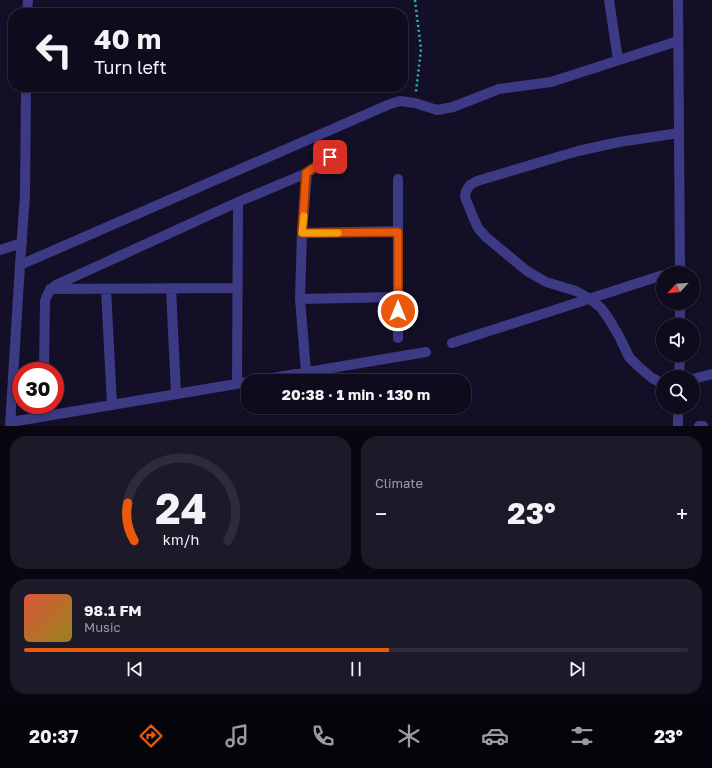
<!DOCTYPE html>
<html lang="en">
<head>
<meta charset="utf-8">
<style>
	body { margin:0; font-family:"Golos Text",sans-serif; background:#1c1929; color:#f1f3f6; height:100vh; display:flex; flex-direction:column; font-size:15px; white-space:nowrap }
	* { box-sizing:border-box; margin:0 }
	p { font-size:13px; color:#9b9ba3 }
	.icon { flex:none; width:22px; height:22px; fill:none; stroke:currentColor; stroke-width:2; stroke-linecap:round; stroke-linejoin:round }
	.map { position:relative; height:426px; overflow:hidden }
	.details { display:flex; flex-direction:column; gap:10px; padding:10px; background:#08060f; flex:1 }
	.details>* { flex:none }
	.hud { position:absolute; left:8px; top:8px; width:400px; height:84px; border-radius:16px; box-shadow:0 2px 6px #0003,0 0 0 1px #2e2b3b; background:#0e0b1c; color:#f1f3f6; overflow:hidden }
	.needle { width:26px; rotate:244deg }
	.controls { position:absolute; left:656px; top:266px; display:grid; gap:8px }
	.controls a { display:grid; place-items:center; width:44px; height:44px; border-radius:50%; background:#0e0b1c; box-shadow:0 2px 6px #0003,0 0 0 1px #2e2b3b; font-size:20px }
	.speed { position:absolute; left:12px; top:362px; display:flex; gap:8px; font-size:20px; font-weight:700; text-align:center }
	.speed>* { display:grid; place-content:center; width:52px; height:52px; border-radius:50%; background:#0e0b1c; box-shadow:0 2px 6px #0003,0 0 0 1px #2e2b3b; line-height:1 }
	.speed .limit { border:6px solid #d22; background:#fff; color:#111 }
	.pin { position:absolute; display:grid; place-items:center; width:34px; height:34px; color:#fff; margin:-17px; border-radius:8px; box-shadow:0 2px 6px #0006 }
	.me { position:absolute; width:44px; margin:-22px; rotate:0deg; stroke-linejoin:round; filter:drop-shadow(0 0 3px #0008) }
	.turn { display:flex; align-items:center; gap:14px; height:84px; padding:0 20px; font-size:18px }
	.turn .icon { width:52px; height:52px; stroke-width:2.5 }
	.turn b { display:block; font-size:28px; line-height:34px }
	.big { font-size:30px; font-weight:700; line-height:1.1 }
	.details .widget { flex:1; display:flex; flex-direction:column; justify-content:center; gap:6px; min-width:0; padding:0 14px; border-radius:16px; background:#1c1929 }
	.details .dial { align-items:center; gap:0 }
	.dial svg { height:104px; overflow:visible; fill:none; stroke:#2e2b3b; stroke-width:7; stroke-linecap:round; text-anchor:middle }
	.dial text { fill:#f1f3f6; stroke:none }
	.song { display:flex; align-items:center; gap:12px }
	.cover { width:48px; height:48px; border-radius:6px; background:linear-gradient(135deg,hsl(10 70% 55%),hsl(50 70% 35%)) }
	.played { height:4px; border-radius:2px; background:linear-gradient(90deg,#ea580c 55%,#2e2b3b 55%) }
	.keys { display:flex; justify-content:space-around; direction:ltr }
	.heat { display:flex; justify-content:space-between; align-items:center; font-size:22px; direction:ltr }
	.details .tiles { flex:1; display:grid; gap:10px; grid-template-columns:1fr 1fr }
	.widget:last-child { grid-column:span 2 }
	.trip { position:absolute; left:241px; top:374px; width:230px; height:40px; border-radius:16px; background:#0e0b1c; box-shadow:0 2px 6px #0003,0 0 0 1px #2e2b3b; font-weight:700; line-height:40px; text-align:center }
	.tabs { display:flex; height:64px; justify-content:space-around; align-items:center; background:#06040b; color:#9b9ba3 }
	.tabs .icon { width:28px; height:28px }
	.tabs .on { color:#ea580c }
	.tabs b { font-size:18px; color:#f1f3f6 }
	.map>svg:first-child { display:block }
	.lines { fill:none; stroke-linecap:round; stroke-linejoin:round }
	.path { stroke:#2fb8b0; stroke-width:2.5; stroke-dasharray:2 3; stroke-linecap:butt }
	.minor { stroke:#3d3a85; stroke-width:10 }
	.route-casing { stroke:#983908; stroke-width:10 }
	.route { stroke:#ea580c; stroke-width:7 }
	.slow { stroke:#f59e0b; stroke-width:7 }
</style>
</head>
<body>
<div class="map">
<svg width="712" height="426" viewBox="0 0 712 426">
	<rect width="100%" height="100%" fill="#130f26"/>
	<g class="lines">
		<path class="path" d="M415 0 421 49 416 92"/>
		<path class="minor" d="M609 0 618 60
			M678 0 680 273
			M27 13 28 0
			M398 179V338
			M302 233 398 231
			M0 250 22 243
			M20 265 25 195 26 87
			M171 288 176 394
			M50 289 238 288
			M106 289 112 405
			M300 299 398 297
			M680 303V325
			M452 343 663 275
			M44 371 45 301C47 294 50 289 56 285L238 202 307 173 330 157
			M306 372 300 299 302 233 307 173
			M679 377 680 355
			M693 379 712 374
			M254 381 426 352
			M237 384 238 202
			M663 384 652 378 639 367 629 357 620 338 609 319 601 308 590 299 576 291 546 282 527 271 486 237 478 228 473 217 465 197 466 191 470 185 477 181 578 151 619 142 679 133
			M42 417 43 405
			M11 422 248 382
			M10 426 20 265 390 104 400 101 415 103 437 110 453 107 499 89 551 82 678 41
			M678 426V407
			M699 426H703"/>
	</g>
	<g class="lines">
		<g class="route-casing">
			<path id="route" d="M330 157 306 173 302 233 398 232V311"/>
		</g>
		<use href="#route" class="route"/>
		<path class="slow" d="M304 216 302 233H338"/>
	</g>
</svg>
<div class="controls">
<a><svg class="needle" viewBox="-14 -14 28 28"><path d="M0-13l5 13h-10z" fill="#e53935"/><path d="M0 13l5-13h-10z" fill="#9b9ba3"/></svg></a>
<a><svg class="icon" aria-label="sound" viewBox="0 0 24 24"><path d="M4 9h4l5-4v14l-5-4H4zM17 9q2 3 0 6"/></svg></a>
<a><svg class="icon" aria-label="search" viewBox="0 0 24 24"><circle cx="10" cy="10" r="6"/><path d="M15 15l6 6"/></svg></a>
</div>
<div class="speed"><div class="limit">30</div></div>
<div class="pin" style="left:330px;top:157px;background:#d93025"><svg class="icon" aria-label="arrive" viewBox="0 0 24 24"><path d="M6 21V4h12l-3 4 3 4H6"/></svg></div>
<svg class="me" style="left:398px;top:311px" viewBox="-20 -20 40 40"><circle r="17" fill="#ea580c" stroke="#fff" stroke-width="3"/><path d="M0-11L8 9 0 5-8 9z" fill="#fff"/></svg>
<div class="trip">20:38 · 1 min · 130 m</div>
<div class="hud">
<div class="turn"><svg class="icon" aria-label="left" viewBox="0 0 24 24"><path d="M17 20v-9H6M10 6l-5 5 5 5"/></svg><div><b>40 m</b>Turn left</div></div>
</div>
</div>
<section class="details">
<div class="tiles">
<div class="widget dial"><svg viewBox="0 0 100 80">
<path d="M14 69A42 42 0 1 1 86 69"/>
<path d="M14 69A42 42 0 0 1 9 40" stroke="#ea580c"/>
<text x="50" y="56" font-size="32" font-weight="700">24</text>
<text x="50" y="72" font-size="11">km/h</text>
</svg></div>
<div class="widget"><p>Climate</p>
<div class="heat"><a>−</a><b class="big">23°</b><a>+</a></div>
</div>
<div class="widget">
<div class="song"><i class="cover"></i><div><b>98.1 FM</b><p>Music</p></div></div>
<div class="played"></div>
<div class="keys"><svg class="icon" aria-label="previous" viewBox="0 0 24 24"><path d="M18 5L8 12l10 7zM5 5v14"/></svg><svg class="icon" aria-label="pause" viewBox="0 0 24 24"><path d="M8 5v14M16 5v14"/></svg><svg class="icon" aria-label="next" viewBox="0 0 24 24"><path d="M6 5l10 7-10 7zM19 5v14"/></svg></div>
</div>
</div>
</section>
<nav class="tabs">
<b>20:37</b>
<svg class="icon on" aria-label="directions" viewBox="0 0 24 24"><path d="M12 3l9 9-9 9-9-9zM9 14v-3h6M13 9l2 2-2 2"/></svg>
<svg class="icon" aria-label="music" viewBox="0 0 24 24"><path d="M9 18V5l10-2v13"/><circle cx="6" cy="18" r="3"/><circle cx="16" cy="16" r="3"/></svg>
<svg class="icon" aria-label="phone" viewBox="0 0 24 24"><path d="M5 4h4l2 5-3 2q2 4 5 5l2-3 5 2v4C11 20 4 13 5 4z"/></svg>
<svg class="icon" aria-label="climate" viewBox="0 0 24 24"><path d="M12 3v18M4 7l16 10M4 17L20 7"/></svg>
<svg class="icon" aria-label="car" viewBox="0 0 24 24"><path d="M5 17H2v-5l4-1 3-4h7l3 4 3 1v5h-3M9 17h6M6 11h13"/><circle cx="7" cy="17" r="2"/><circle cx="17" cy="17" r="2"/></svg>
<svg class="icon" aria-label="filters" viewBox="0 0 24 24"><path d="M4 7h16M4 17h16"/><circle cx="9" cy="7" r="2"/><circle cx="15" cy="17" r="2"/></svg>
<b>23°</b>
</nav>
</body>
</html>
